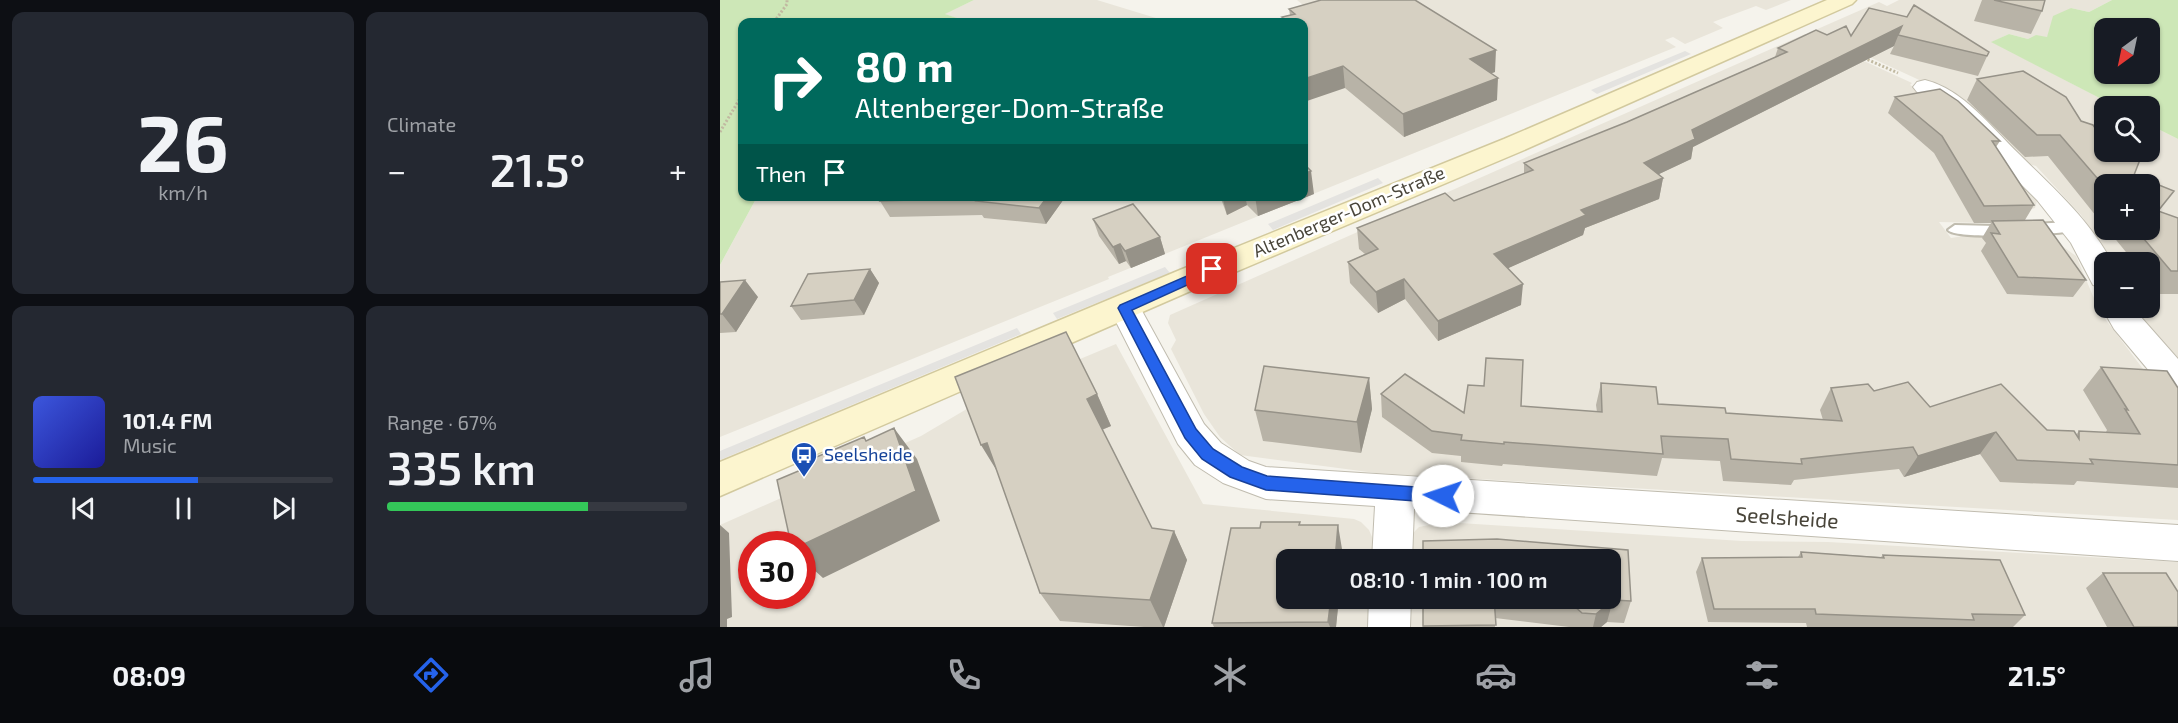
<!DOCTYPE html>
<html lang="en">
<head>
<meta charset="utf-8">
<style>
	body { margin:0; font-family:"Exo 2",sans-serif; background:#242831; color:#f1f3f6; height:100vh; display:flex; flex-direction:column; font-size:22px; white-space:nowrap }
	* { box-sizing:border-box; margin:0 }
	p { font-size:20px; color:#9ea1a6 }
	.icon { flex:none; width:33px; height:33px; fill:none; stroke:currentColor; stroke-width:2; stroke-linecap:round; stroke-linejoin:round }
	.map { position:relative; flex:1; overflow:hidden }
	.side { display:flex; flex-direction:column; gap:12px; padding:12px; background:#0d0f14; width:720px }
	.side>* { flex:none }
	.banner { position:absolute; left:18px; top:18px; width:570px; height:183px; border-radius:12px; box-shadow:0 2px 4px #0004; background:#00695c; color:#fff; overflow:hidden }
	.needle { width:39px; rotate:213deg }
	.buttons { position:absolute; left:1374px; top:18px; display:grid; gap:12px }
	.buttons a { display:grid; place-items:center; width:66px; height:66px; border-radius:12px; background:#171b24; box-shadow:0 2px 4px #0004; font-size:30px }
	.speed { position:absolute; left:18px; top:531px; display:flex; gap:12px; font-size:30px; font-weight:700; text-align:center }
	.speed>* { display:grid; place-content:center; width:78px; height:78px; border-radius:50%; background:#171b24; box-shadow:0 2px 4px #0004; line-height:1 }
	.speed .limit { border:9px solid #d22; background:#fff; color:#111 }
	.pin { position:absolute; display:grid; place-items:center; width:51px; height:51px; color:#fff; margin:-26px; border-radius:12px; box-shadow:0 3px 9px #0006 }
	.me { position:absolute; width:66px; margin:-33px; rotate:274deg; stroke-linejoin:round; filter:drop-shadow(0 0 4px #0008) }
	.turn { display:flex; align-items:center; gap:21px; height:126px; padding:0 18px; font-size:27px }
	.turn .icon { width:78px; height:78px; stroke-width:2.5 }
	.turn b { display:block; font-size:42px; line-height:51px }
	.then { display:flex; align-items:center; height:57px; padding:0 18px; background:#0003; gap:12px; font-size:22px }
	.big { font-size:45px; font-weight:600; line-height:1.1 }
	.side .tile { flex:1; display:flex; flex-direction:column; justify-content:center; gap:9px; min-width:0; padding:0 21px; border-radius:12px; background:#242831 }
	.side .dial { align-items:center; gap:0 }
	.dial b { font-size:78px; line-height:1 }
	.song { display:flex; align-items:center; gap:18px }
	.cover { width:72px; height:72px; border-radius:9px; background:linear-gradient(135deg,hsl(230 70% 55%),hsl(240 70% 35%)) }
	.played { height:6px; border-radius:3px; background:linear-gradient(90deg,#2563eb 55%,#363941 55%) }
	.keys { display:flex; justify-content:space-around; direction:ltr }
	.heat { display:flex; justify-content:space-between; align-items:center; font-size:33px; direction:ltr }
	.charge { height:9px; border-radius:4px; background:linear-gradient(90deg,#34c759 67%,#363941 0) }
	.side .tiles { flex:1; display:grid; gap:12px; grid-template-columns:repeat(2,1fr) }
	.trip { position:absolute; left:556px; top:549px; width:345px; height:60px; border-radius:12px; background:#171b24; box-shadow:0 2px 4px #0004; font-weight:600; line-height:60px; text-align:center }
	.menu { display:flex; height:96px; justify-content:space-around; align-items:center; background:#090b0e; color:#9ea1a6 }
	.menu .icon { width:42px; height:42px }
	.menu .current { color:#2563eb }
	.menu b { font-size:27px; color:#f1f3f6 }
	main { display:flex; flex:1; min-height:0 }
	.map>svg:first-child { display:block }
	.residential { fill:#e9e5da; fill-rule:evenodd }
	.green { fill:#cde7b7; fill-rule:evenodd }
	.parking { fill:#e4e3e0 }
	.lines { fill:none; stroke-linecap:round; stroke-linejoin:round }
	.lane-casing { stroke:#c0bcaf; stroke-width:4 }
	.street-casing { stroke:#c0bcaf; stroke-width:2 }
	.secondary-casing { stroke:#d2c99e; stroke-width:3 }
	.path { stroke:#c1b9a1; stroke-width:3; stroke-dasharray:2 2; stroke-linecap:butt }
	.lane { fill:#fff; fill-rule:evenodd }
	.street { fill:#fff; fill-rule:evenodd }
	.secondary { fill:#fcf5cf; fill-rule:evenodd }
	.wall { fill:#b8b3a7 }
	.shaded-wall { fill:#969288 }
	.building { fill:#d6d0c2; stroke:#969288; stroke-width:1.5 }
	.route { fill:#2563eb; stroke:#184099; stroke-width:1.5 }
	.labels { text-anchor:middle; stroke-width:5; stroke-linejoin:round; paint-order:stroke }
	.street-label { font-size:18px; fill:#49453a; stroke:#fff }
	.transit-label { font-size:18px; fill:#164399; stroke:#fff; text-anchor:start }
	.near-street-label { font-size:21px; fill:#49453a; stroke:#fff }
</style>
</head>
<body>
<main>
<section class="side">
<div class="tiles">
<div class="tile dial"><b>26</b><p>km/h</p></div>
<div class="tile"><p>Climate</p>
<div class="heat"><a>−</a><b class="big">21.5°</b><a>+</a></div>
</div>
<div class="tile">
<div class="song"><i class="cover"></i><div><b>101.4 FM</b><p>Music</p></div></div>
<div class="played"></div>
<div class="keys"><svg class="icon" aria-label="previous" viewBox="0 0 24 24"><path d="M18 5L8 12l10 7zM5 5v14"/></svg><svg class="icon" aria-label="pause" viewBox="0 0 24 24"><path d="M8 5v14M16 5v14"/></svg><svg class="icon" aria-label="next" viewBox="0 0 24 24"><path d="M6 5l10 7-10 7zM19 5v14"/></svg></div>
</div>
<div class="tile"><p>Range · 67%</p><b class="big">335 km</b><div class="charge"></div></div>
</div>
</section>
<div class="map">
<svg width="1458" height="627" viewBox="0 0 1458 627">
	<rect width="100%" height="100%" fill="#f5f3ec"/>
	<path class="residential" d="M254 0H377L449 22H249L224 14Z
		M577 0H1071L1046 10 1036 6 993 22 1003 28 965 44 953 37 945 40 956 47 388 277 389 279 0 437V265L37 197 584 196V58L588 9Z
		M1179 0H1392L1369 12 1351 8 1327 37 1308 39 1289 34 1272 42 1395 106H1384V152H1430V125L1458 139V365L1416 308H1430V262H1394L1361 215 1316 166 1302 162 1221 90 1093 31 1159 2 1167 6ZM1384 184H1430V230H1384Z
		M1085 34 1192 83 1190 85 1209 95 1242 119 1317 201 1315 208 1269 223 1219 222 1231 238 1243 236 1321 239 1342 246 1356 256 1373 296 1386 320 1423 369 1435 370 1458 400V520L656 473 520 455 500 437 484 414 451 349 456 340 448 323 450 315Z
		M396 344 483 504 634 519 641 522 649 530 655 544V559L567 560V598L652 599 650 627H0V525L201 436 262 400ZM32 544H82V596H32Z
		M724 522 1022 541 1108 542 1458 562V627H690V599L891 598V560L691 559V537L695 531 699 527Z"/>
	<path class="green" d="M0 0H254L225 14 249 22H22V196L37 197 0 265Z
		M1392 0H1458V139L1430 125V106H1395L1271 42 1289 34 1308 39 1316 35 1327 37 1333 16 1351 8 1369 12ZM1384 28H1430V74H1384Z"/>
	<path class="parking" d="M965 51 971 54 877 94 871 90Z
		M658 178 663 183 553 230 548 224Z
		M445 267 450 273 337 319 333 313Z
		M297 328 301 334 0 460V451Z"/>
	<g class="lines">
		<g class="lane-casing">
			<path id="lane" d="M1351 222 1358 227 1356 230C1340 235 1235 240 1228 230L1235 225 1276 226Z"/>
		</g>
		<g class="street-casing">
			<path id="street" d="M1205 80C1243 89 1272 128 1299 154 1335 190 1367 217 1392 262H1384V288L1373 285 1351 243 1317 200 1232 116 1197 92 1193 87 1197 82Z
				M405 297 416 300 484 424 501 443 529 461 546 467 1458 525V561L694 509 692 560H652L655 506 546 499 503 483 475 465 458 444 389 308 394 300Z
				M1384 304V308H1413L1458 359V395L1446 391 1394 329 1382 308Z
				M649 598H691L690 627H648Z"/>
		</g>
		<g class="secondary-casing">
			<path id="secondary" d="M1107 0H1136L1132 4 802 151 482 286 0 496V462L460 270 784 139Z"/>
		</g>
		<path class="path" d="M54 22 67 4V0
			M1144 58 1178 73
			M0 132 22 95"/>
		<use href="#lane" class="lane"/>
		<use href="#street" class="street"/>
		<use href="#secondary" class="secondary"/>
	</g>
	<path class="wall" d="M1262 0H1325L1322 11 1311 34 1254 21Z
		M1149 8 1269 52 1258 76 1170 54 1174 46 973 147 971 159 939 174 943 178 939 199 865 228 863 235 788 268 801 305 718 341 685 299 658 313 630 283 628 262 645 254 639 249 637 228 734 201 804 174V163L907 122 1055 57 1058 48 1107 35 1131 36Z
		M569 9 775 72 771 73 777 100 684 137 625 88 584 22H563L562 17 570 15Z
		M1257 79 1361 121 1384 152 1414 175 1439 211 1458 218V294H1433L1430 289V262H1408L1407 261 1410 257 1388 230H1430L1384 184V226L1328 156 1305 157 1247 100Z
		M1175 97 1280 141 1276 147 1314 205 1305 220 1366 280 1353 297 1287 294 1261 251 1266 243 1262 238 1271 223H1254L1214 153 1168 113Z
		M594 194 538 216 527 205 507 215 500 196H584Z
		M163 196H346L326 224 264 218 262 215 170 217 160 201Z
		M373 219 440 237 445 254 411 268 406 261 399 264 379 236Z
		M150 269 159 283 144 315 81 320 71 306Z
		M0 282 38 297 16 332 0 333Z
		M1381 367 1458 388V488L1357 481 1354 485 1280 482 1260 454 1184 477 1179 469 1074 480 1071 485 1003 481 1000 461 942 458 937 476 783 464 782 466 741 462V456L712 453 662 417 661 394 744 413 801 406 877 412 876 405 881 383 938 404 1006 413 1103 420 1100 410 1111 388 1154 391 1210 407 1356 435 1359 431 1386 433V432L1387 430 1363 390Z
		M649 378 652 409 641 453 543 441 535 410Z
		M377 394 391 426 382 430 432 528 454 531 467 560 444 627H424L340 621 320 593 277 471Z
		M580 525 623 555 616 627H494L492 623 540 528Z
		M1081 552 1161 557 1163 555 1305 615 1293 627H1087L1086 623 988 622 976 572 982 558 1078 557Z
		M1383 573 1458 627H1387L1366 588Z
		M703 598H891L911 601 904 623 887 622 881 627H849L775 618V627H703Z"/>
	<path class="shaded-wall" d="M1182 26 1174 46 973 147 971 159 920 183 924 163 972 130Z
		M776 50 775 72 749 81 750 59Z
		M623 66 625 88 584 102V79Z
		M778 78 777 100 684 137 683 114Z
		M591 171 594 194 538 216 535 196H584V174Z
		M943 178 939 199 865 228 863 235 773 275 774 254 861 210Z
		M328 196H346L326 224 319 208Z
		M502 196H525L527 205 507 215Z
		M440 237 445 254 411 268 405 251Z
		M400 244 406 261 399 264 393 247Z
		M150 269 159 283 144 315 134 300Z
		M684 279 685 299 658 313 656 292Z
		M25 280 38 297 16 332 2 314Z
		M803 284 801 305 718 341V321Z
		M649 378 652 409 641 453 637 422Z
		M377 394 391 426 381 430 367 399Z
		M174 428 197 459 220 521 103 578 82 559V545Z
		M1276 432 1260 454 1184 477 1198 456Z
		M267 443 280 476 261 445Z
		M0 525 9 533 12 617 7 619V627H0Z
		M618 525 623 555V560H615Z
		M454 531 467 560 444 627H443L430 600Z
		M611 598H619L616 627H610L608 622Z
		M893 600 887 622 881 627H873L876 614Z"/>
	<path class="building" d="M601 0H695L776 50 750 59 778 78 683 114 623 66 584 79V22H569L562 17 575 14 569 9Z
		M1274 0H1325L1322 11Z
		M1194 5 1269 52 1267 56 1178 35 1182 26 972 130 975 139 924 163 943 178 861 210 866 215 774 254 803 284 718 321 684 279 656 292 628 262 658 249 637 228 725 193 734 201 813 170 804 163 907 122 1067 52 1058 48 1096 30 1107 35 1126 26 1131 36 1149 8 1187 17Z
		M1303 71 1346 97 1361 121 1373 125 1384 141V152H1396L1421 157 1414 175 1454 191 1438 211 1458 218V271H1451L1424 239H1430L1422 230H1430V184H1384V186L1340 135H1317L1257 79Z
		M1220 89 1238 101 1280 141H1272L1314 205 1264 206 1222 136 1175 97Z
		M584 164 591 171 584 174Z
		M163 196H328L319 208 256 201 259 198 160 201Z
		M413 204 440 237 405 251 400 244 393 247 373 219Z
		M1323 220 1366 280 1298 277 1271 233 1280 234 1272 221Z
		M150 269 134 300 71 306 88 274Z
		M25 280 2 314H0V282Z
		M346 332 377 394 367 399 432 528 454 531 430 600 320 593 267 443 261 445 235 377Z
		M766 358 803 360 801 406 882 412 881 383 936 387 938 404 1005 408 1006 413 1122 421 1111 388 1148 384 1154 391 1188 382 1210 407 1281 384 1327 430 1354 431 1359 439V431L1420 434 1405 409 1408 410 1381 367 1447 371 1458 388V465L1370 459 1373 464 1297 460 1276 432 1198 456 1193 447 1081 459 1082 464 1011 459 1008 439 941 436 943 454 784 442V444L741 440 742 435 712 431 661 394 685 374 744 413 748 385 764 386Z
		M544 366 649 378 637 422 535 410Z
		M174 428 196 491 82 545 71 544 57 480 88 467 87 461 144 437 146 441Z
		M541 522H580L579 525H618L615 560H567V598H611L608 622 492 623 511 528H540Z
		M777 539 908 550 911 601 893 600 876 614 862 613 853 605 800 598H891V560H703V541Z
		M1081 552 1164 558 1163 555 1280 560 1305 615 1252 614 1254 620 1096 614 1095 609H994L982 558 1082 557Z
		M1383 573H1446L1458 592V627H1414Z
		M703 598H774L776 625 703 626Z"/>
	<path class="route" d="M492 265 498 269 496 272 412 310 476 429 493 449 522 467 547 476 723 489 729 491 731 496 729 501 723 503 546 490 510 477 482 459 465 438 398 308 400 305Z"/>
	<defs>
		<g id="bus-pin" transform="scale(1.35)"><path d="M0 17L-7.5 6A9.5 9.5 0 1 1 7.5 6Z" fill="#1a4fb4" stroke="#fff"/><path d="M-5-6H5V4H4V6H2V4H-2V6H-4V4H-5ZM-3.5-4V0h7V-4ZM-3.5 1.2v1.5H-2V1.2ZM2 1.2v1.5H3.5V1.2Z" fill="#fff"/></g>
	</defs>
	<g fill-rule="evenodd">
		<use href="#bus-pin" x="84" y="455"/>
	</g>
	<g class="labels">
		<g class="street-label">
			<text transform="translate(629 212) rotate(-23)" y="6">Altenberger-Dom-Straße</text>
		</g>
		<g class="transit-label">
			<text x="104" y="461">Seelsheide</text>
		</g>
		<g class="near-street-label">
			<text transform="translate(1067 518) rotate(4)" y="7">Seelsheide</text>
		</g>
	</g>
</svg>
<div class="buttons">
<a><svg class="needle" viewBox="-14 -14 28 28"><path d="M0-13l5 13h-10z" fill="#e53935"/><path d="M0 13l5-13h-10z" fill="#9ea1a6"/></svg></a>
<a><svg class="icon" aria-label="search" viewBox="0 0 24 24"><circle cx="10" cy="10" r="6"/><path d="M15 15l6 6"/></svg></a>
<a>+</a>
<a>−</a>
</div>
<div class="speed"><div class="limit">30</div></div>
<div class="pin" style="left:492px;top:269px;background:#d93025"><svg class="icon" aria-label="arrive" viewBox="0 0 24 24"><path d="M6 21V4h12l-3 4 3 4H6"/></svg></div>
<svg class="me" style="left:723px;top:496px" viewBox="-20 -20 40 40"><circle r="19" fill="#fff"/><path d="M0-13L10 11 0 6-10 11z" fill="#2563eb"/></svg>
<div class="trip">08:10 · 1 min · 100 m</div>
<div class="banner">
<div class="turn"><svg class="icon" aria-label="right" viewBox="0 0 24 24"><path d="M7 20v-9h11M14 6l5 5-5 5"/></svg><div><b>80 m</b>Altenberger-Dom-Straße</div></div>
<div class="then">Then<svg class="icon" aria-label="arrive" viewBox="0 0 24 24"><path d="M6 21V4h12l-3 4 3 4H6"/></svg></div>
</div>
</div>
</main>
<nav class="menu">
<b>08:09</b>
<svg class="icon current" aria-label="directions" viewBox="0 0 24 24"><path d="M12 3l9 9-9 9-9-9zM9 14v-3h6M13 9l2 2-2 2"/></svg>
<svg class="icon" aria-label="music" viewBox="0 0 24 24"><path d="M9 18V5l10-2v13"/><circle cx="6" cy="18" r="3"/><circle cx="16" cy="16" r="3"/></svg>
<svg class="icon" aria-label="phone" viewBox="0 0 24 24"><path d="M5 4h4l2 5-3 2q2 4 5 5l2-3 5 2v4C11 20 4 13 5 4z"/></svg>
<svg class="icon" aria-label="climate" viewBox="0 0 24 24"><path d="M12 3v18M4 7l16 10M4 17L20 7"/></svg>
<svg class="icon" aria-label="car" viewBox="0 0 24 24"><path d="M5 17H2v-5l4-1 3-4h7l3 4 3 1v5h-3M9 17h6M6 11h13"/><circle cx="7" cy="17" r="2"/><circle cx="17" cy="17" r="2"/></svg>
<svg class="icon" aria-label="filters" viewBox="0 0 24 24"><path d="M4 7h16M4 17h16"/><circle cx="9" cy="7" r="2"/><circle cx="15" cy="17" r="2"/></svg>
<b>21.5°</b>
</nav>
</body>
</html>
